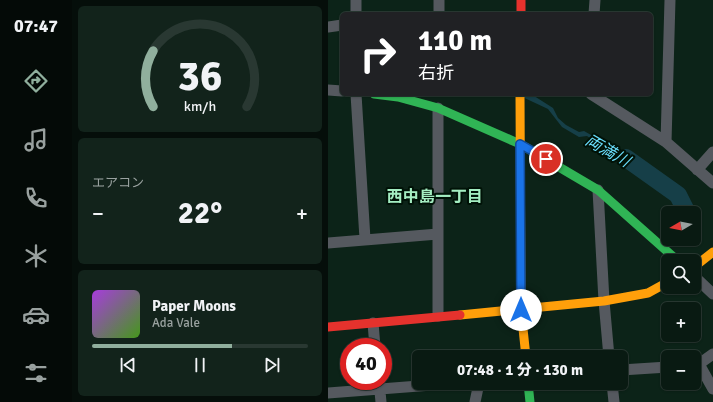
<!DOCTYPE html>
<html lang="ja">
<head>
<meta charset="utf-8">
<style>
	body { margin:0; font-family:Signika,"Noto Sans JP",sans-serif; background:#12231b; color:#f1f3f6; height:100vh; display:flex; flex-direction:column; font-size:15px; white-space:nowrap }
	* { box-sizing:border-box; margin:0 }
	p { font-size:13px; color:#99a19f }
	.icon { flex:none; width:22px; height:22px; fill:none; stroke:currentColor; stroke-width:2; stroke-linecap:round; stroke-linejoin:round }
	.map { position:relative; flex:1; overflow:hidden }
	.side { display:flex; flex-direction:column; gap:6px; padding:6px; background:#050e0a; width:256px }
	.side>* { flex:none }
	.top-card { position:absolute; left:12px; top:12px; width:313px; height:84px; border-radius:6px; box-shadow:0 1px 3px #0004,0 0 0 1px #293832; background:#202124; color:#fff; overflow:hidden }
	.needle { width:26px; rotate:260deg }
	.buttons { position:absolute; left:333px; top:206px; display:grid; gap:8px }
	.buttons a { display:grid; place-items:center; width:40px; height:40px; border-radius:6px; background:#091a12; box-shadow:0 1px 3px #0004,0 0 0 1px #293832; font-size:20px }
	.speed { position:absolute; left:12px; top:338px; display:flex; gap:8px; font-size:20px; font-weight:700; text-align:center }
	.speed>* { display:grid; place-content:center; width:52px; height:52px; border-radius:50%; background:#091a12; box-shadow:0 1px 3px #0004,0 0 0 1px #293832; line-height:1 }
	.speed .limit { border:6px solid #d22; background:#fff; color:#111 }
	.pin { position:absolute; display:grid; place-items:center; width:34px; height:34px; color:#fff; margin:-17px; border:2px solid #fff; border-radius:50%; box-shadow:0 1px 4px #0007 }
	.me { position:absolute; width:44px; margin:-22px; rotate:0deg; stroke-linejoin:round; filter:drop-shadow(0 0 3px #0008) }
	.turn { display:flex; align-items:center; gap:14px; height:84px; padding:0 12px; font-size:18px }
	.turn .icon { width:52px; height:52px; stroke-width:2.5 }
	.turn b { display:block; font-size:28px; line-height:34px }
	.big { font-size:30px; font-weight:800; line-height:1.1 }
	.side .widget { flex:1; display:flex; flex-direction:column; justify-content:center; gap:6px; min-width:0; padding:0 14px; border-radius:6px; background:#12231b }
	.side .dial { align-items:center; gap:0 }
	.dial svg { height:104px; overflow:visible; fill:none; stroke:#293832; stroke-width:7; stroke-linecap:round; text-anchor:middle }
	.dial text { fill:#f1f3f6; stroke:none }
	.song { display:flex; align-items:center; gap:12px }
	.cover { width:48px; height:48px; border-radius:6px; background:linear-gradient(135deg,hsl(280 70% 55%),hsl(100 70% 35%)) }
	.played { height:4px; border-radius:2px; background:linear-gradient(90deg,#90af9d 65%,#293832 65%) }
	.keys { display:flex; justify-content:space-around; direction:ltr }
	.heat { display:flex; justify-content:space-between; align-items:center; font-size:22px; direction:ltr }
	.trip { position:absolute; left:84px; top:350px; width:216px; height:40px; border-radius:6px; background:#091a12; box-shadow:0 1px 3px #0004,0 0 0 1px #293832; font-weight:800; line-height:40px; text-align:center }
	main { display:flex; flex:1; min-height:0 }
	.menu { display:flex; flex-direction:column; width:72px; justify-content:space-around; align-items:center; background:#040a07; color:#99a19f }
	.menu .icon { width:28px; height:28px }
	.menu .active { color:#90af9d }
	.menu b { font-size:18px; color:#f1f3f6 }
	.map>svg:first-child { display:block }
	.water { fill:#163f48 }
	.lines { fill:none; stroke-linecap:round; stroke-linejoin:round }
	.river { stroke:#163f48; stroke-width:18 }
	.street { stroke:#55595f; stroke-width:11 }
	.fast { stroke:#30b455; stroke-width:9 }
	.slow { stroke:#ff9f0a; stroke-width:9 }
	.jam { stroke:#e5322d; stroke-width:9 }
	.route-casing { stroke:#114b97; stroke-width:10 }
	.route { stroke:#1a73e8; stroke-width:7 }
	.labels { text-anchor:middle; stroke-width:4; stroke-linejoin:round; paint-order:stroke }
	.water-label { font-size:16px; font-style:italic; fill:#6adffe; stroke:#001207 }
	.neighbourhood-label { font-size:16px; font-weight:bold; fill:#a4eec2; stroke:#001207 }
</style>
</head>
<body>
<main>
<nav class="menu">
<b>07:47</b>
<svg class="icon active" aria-label="directions" viewBox="0 0 24 24"><path d="M12 3l9 9-9 9-9-9zM9 14v-3h6M13 9l2 2-2 2"/></svg>
<svg class="icon" aria-label="music" viewBox="0 0 24 24"><path d="M9 18V5l10-2v13"/><circle cx="6" cy="18" r="3"/><circle cx="16" cy="16" r="3"/></svg>
<svg class="icon" aria-label="phone" viewBox="0 0 24 24"><path d="M5 4h4l2 5-3 2q2 4 5 5l2-3 5 2v4C11 20 4 13 5 4z"/></svg>
<svg class="icon" aria-label="climate" viewBox="0 0 24 24"><path d="M12 3v18M4 7l16 10M4 17L20 7"/></svg>
<svg class="icon" aria-label="car" viewBox="0 0 24 24"><path d="M5 17H2v-5l4-1 3-4h7l3 4 3 1v5h-3M9 17h6M6 11h13"/><circle cx="7" cy="17" r="2"/><circle cx="17" cy="17" r="2"/></svg>
<svg class="icon" aria-label="filters" viewBox="0 0 24 24"><path d="M4 7h16M4 17h16"/><circle cx="9" cy="7" r="2"/><circle cx="15" cy="17" r="2"/></svg>
</nav>
<section class="side">
<div class="widget dial"><svg viewBox="0 0 100 80">
<path d="M14 69A42 42 0 1 1 86 69"/>
<path d="M14 69A42 42 0 0 1 14 26" stroke="#90af9d"/>
<text x="50" y="56" font-size="32" font-weight="700">36</text>
<text x="50" y="72" font-size="11">km/h</text>
</svg></div>
<div class="widget"><p>エアコン</p>
<div class="heat"><a>−</a><b class="big">22°</b><a>+</a></div>
</div>
<div class="widget">
<div class="song"><i class="cover"></i><div><b>Paper Moons</b><p>Ada Vale</p></div></div>
<div class="played"></div>
<div class="keys"><svg class="icon" aria-label="previous" viewBox="0 0 24 24"><path d="M18 5L8 12l10 7zM5 5v14"/></svg><svg class="icon" aria-label="pause" viewBox="0 0 24 24"><path d="M8 5v14M16 5v14"/></svg><svg class="icon" aria-label="next" viewBox="0 0 24 24"><path d="M6 5l10 7-10 7zM19 5v14"/></svg></div>
</div>
</section>
<div class="map">
<svg width="385" height="402" viewBox="0 0 385 402">
	<rect width="100%" height="100%" fill="#0c2318"/>
	<path class="water" d="M188 94H203L225 108 230 118 238 125 251 132 256 131 286 148 309 163 326 181 354 199 361 213H355L350 205 322 184 305 167 259 136 251 137 234 127 220 109Z"/>
	<g class="lines">
		<path class="river" d="M298 158 350 195 359 213"/>
		<path class="street" d="M28 0V14
			M111 0V14
			M266 14 267 0
			M0 27 14 25
			M0 90 14 91
			M28 94 37 239
			M263 94 338 142 385 183
			M110 108V316
			M338 142 342 0
			M369 170 385 152
			M270 190 276 301 281 357
			M0 243 110 234
			M366 276 385 294
			M45 323 47 347
			M371 364 385 389
			M366 365 371 364 385 354
			M293 370 340 367
			M51 381 53 402
			M284 383 286 402
			M0 393 130 383
			M147 402 151 383"/>
		<path class="fast" d="M46 94 70 97 110 108 192 144 270 190 350 261
			M200 383 202 402"/>
		<path class="slow" d="M192 94 193 310 198 357
			M366 267 385 252
			M132 315 276 301 320 293 340 282"/>
		<path class="jam" d="M193 0V14
			M0 327 132 315"/>
	</g>
	<g class="lines">
		<g class="route-casing">
			<path id="route" d="M193 310 192 144 218 159"/>
		</g>
		<use href="#route" class="route"/>
	</g>
	<g class="labels">
		<g class="water-label">
			<text transform="translate(280 150) rotate(30)" y="6">両満川</text>
		</g>
		<g class="neighbourhood-label">
			<text x="107" y="202">西中島一丁目</text>
		</g>
	</g>
</svg>
<div class="buttons">
<a><svg class="needle" viewBox="-14 -14 28 28"><path d="M0-13l5 13h-10z" fill="#e53935"/><path d="M0 13l5-13h-10z" fill="#99a19f"/></svg></a>
<a><svg class="icon" aria-label="search" viewBox="0 0 24 24"><circle cx="10" cy="10" r="6"/><path d="M15 15l6 6"/></svg></a>
<a>+</a>
<a>−</a>
</div>
<div class="speed"><div class="limit">40</div></div>
<div class="pin" style="left:218px;top:159px;background:#d93025"><svg class="icon" aria-label="arrive" viewBox="0 0 24 24"><path d="M6 21V4h12l-3 4 3 4H6"/></svg></div>
<svg class="me" style="left:193px;top:310px" viewBox="-20 -20 40 40"><circle r="19" fill="#fff"/><path d="M0-13L10 11 0 6-10 11z" fill="#1a73e8"/></svg>
<div class="trip">07:48 · 1 分 · 130 m</div>
<div class="top-card">
<div class="turn"><svg class="icon" aria-label="right" viewBox="0 0 24 24"><path d="M7 20v-9h11M14 6l5 5-5 5"/></svg><div><b>110 m</b>右折</div></div>
</div>
</div>
</main>
</body>
</html>
